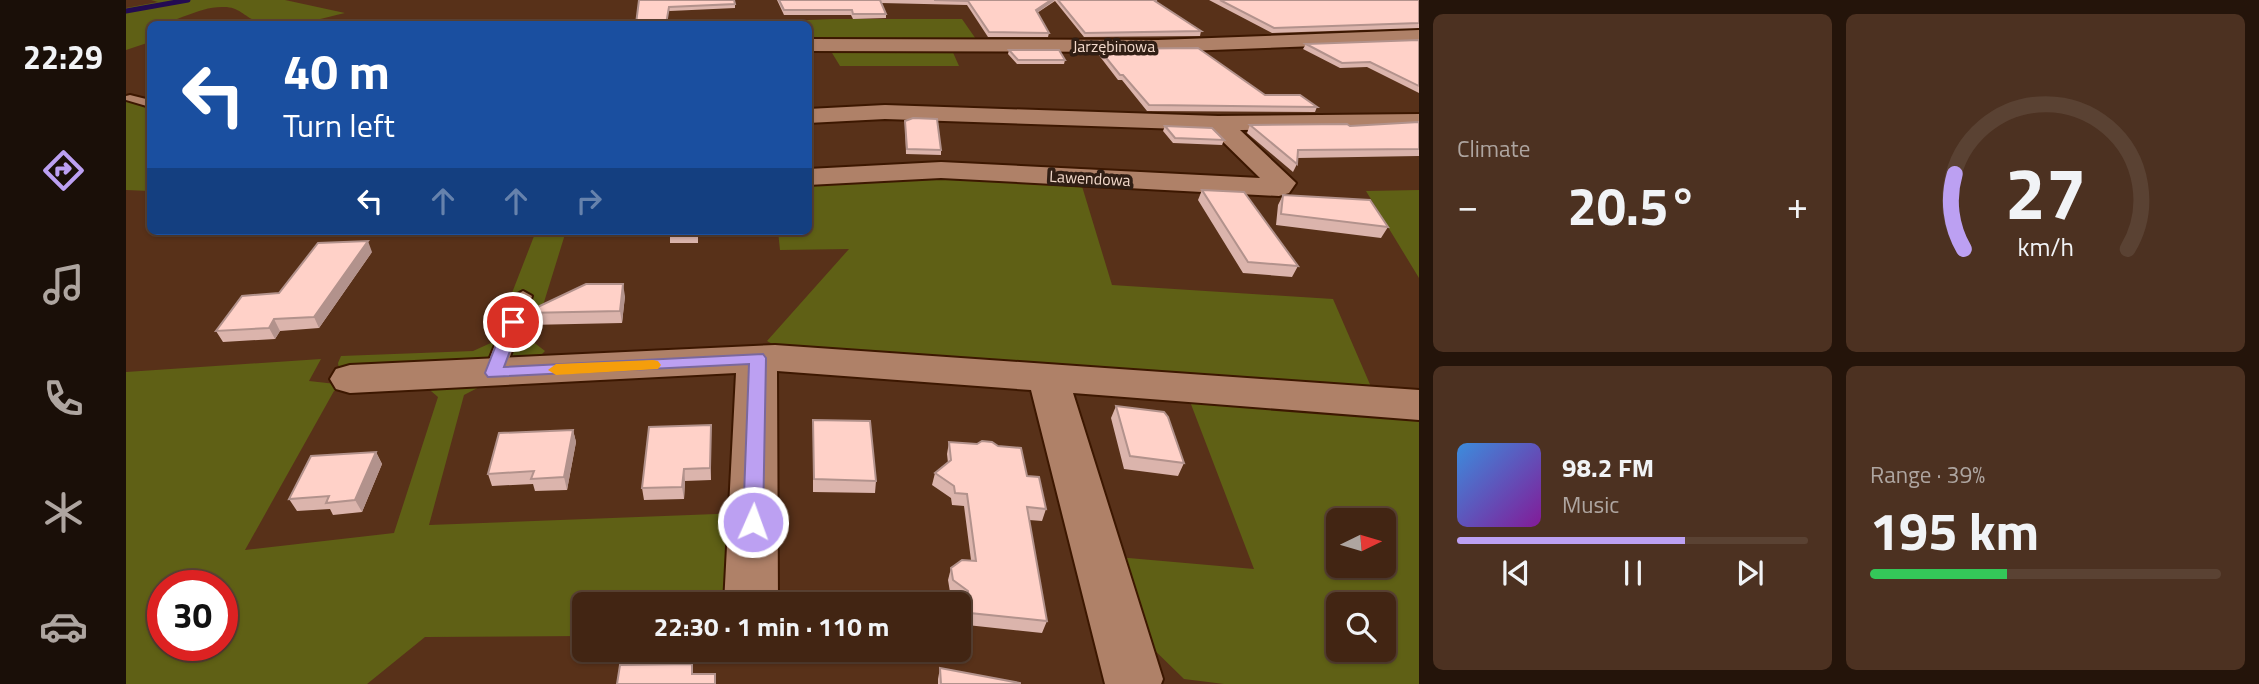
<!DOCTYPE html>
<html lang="en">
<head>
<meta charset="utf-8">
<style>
	body { margin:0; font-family:"Titillium Web",sans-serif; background:#4c3121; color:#f1f3f6; height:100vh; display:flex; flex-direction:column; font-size:26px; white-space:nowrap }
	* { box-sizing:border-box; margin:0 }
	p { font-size:23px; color:#aea5a0 }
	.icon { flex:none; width:38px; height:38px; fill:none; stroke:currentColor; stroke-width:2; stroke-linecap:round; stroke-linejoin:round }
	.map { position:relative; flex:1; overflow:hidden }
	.side { display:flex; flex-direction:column; gap:14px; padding:14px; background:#24140a; width:840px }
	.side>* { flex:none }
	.hud { position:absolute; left:21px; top:21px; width:665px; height:214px; border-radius:10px; box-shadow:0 2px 5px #0004,0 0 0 2px #5a4233; background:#1a4fa0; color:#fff; overflow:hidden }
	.needle { width:46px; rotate:85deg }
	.buttons { position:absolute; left:1200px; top:508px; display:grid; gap:14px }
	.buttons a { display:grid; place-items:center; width:70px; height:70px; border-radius:10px; background:#422513; box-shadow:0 2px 5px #0004,0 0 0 2px #5a4233; font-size:35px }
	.speed { position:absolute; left:21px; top:570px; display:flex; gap:14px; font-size:35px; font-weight:700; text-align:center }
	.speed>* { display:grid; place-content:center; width:91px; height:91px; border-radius:50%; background:#422513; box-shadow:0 2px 5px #0004,0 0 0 2px #5a4233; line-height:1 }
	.speed .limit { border:10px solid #d22; background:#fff; color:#111 }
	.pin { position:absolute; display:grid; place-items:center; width:60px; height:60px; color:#fff; margin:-30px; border:4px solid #fff; border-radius:50%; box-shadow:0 2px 7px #0007 }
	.me { position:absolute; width:77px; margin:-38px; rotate:2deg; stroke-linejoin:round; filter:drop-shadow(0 0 5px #0008) }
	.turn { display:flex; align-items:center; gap:24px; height:147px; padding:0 21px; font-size:32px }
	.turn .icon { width:91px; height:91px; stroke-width:2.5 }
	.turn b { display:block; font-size:49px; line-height:60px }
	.lanes { display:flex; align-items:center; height:66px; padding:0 21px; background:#0003; justify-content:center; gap:35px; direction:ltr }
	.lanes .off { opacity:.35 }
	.big { font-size:52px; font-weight:700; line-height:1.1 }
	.side .tile { flex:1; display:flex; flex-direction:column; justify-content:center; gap:10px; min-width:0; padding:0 24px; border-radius:10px; background:#4c3121 }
	.side .dial { align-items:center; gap:0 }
	.dial svg { height:182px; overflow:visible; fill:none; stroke:#5a4233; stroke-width:7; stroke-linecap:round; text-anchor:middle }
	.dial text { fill:#f1f3f6; stroke:none }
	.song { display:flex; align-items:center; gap:21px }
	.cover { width:84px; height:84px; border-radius:10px; background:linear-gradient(135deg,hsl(210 70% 55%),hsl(290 70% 35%)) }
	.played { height:7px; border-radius:4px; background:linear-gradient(90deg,#bca0f2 65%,#5a4233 65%) }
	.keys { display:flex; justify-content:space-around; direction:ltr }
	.heat { display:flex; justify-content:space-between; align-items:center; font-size:38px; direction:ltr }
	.charge { height:10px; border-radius:5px; background:linear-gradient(90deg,#34c759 39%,#5a4233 0) }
	.side .tiles { flex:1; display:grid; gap:14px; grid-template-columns:repeat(2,1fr) }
	.trip { position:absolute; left:446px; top:592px; width:399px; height:70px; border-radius:10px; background:#422513; box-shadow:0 2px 5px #0004,0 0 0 2px #5a4233; font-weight:700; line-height:70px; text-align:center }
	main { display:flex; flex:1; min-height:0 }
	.tab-bar { display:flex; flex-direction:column; width:126px; justify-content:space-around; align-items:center; background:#1a0f08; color:#aea5a0 }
	.tab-bar .icon { width:49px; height:49px }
	.tab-bar .on { color:#bca0f2 }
	.tab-bar b { font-size:32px; color:#f1f3f6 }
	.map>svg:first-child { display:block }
	.green { fill:#5f6015; fill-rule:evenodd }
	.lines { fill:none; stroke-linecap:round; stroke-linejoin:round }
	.stream { stroke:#230b52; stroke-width:5 }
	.lane-casing { stroke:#3c1700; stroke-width:4 }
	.street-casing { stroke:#3c1700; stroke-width:4 }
	.lane { fill:#af8168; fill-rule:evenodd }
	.street { fill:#af8168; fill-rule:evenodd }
	.wall { fill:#dbb4ac }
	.shaded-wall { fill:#b2928c }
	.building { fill:#ffd1c8; stroke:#b2928c; stroke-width:2 }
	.route { fill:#bca0f2; stroke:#7a689d; stroke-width:2 }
	.slow { fill:#f59e0b }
	.labels { text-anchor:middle; stroke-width:7; stroke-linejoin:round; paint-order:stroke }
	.far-street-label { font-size:16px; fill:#f2d9cb; stroke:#301e14 }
</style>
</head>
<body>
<main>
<nav class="tab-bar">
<b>22:29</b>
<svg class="icon on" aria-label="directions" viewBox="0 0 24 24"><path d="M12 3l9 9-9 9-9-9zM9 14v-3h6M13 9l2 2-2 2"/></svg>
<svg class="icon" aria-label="music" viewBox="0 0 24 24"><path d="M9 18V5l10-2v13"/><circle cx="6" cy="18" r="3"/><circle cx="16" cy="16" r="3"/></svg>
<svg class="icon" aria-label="phone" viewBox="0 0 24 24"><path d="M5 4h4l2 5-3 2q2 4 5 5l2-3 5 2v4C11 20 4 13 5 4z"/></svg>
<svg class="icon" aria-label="climate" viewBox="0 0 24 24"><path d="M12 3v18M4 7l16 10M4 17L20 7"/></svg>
<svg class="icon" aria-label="car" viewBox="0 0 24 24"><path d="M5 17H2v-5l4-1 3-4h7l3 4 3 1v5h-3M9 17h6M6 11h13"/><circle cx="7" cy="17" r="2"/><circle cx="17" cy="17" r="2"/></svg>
</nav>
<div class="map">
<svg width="1293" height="684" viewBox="0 0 1293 684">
	<rect width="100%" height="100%" fill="#583119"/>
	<path class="green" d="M25 0H159L219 13C193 19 158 30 132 22 118 17 114 7 98 7 71 6 52 24 24 24V42L0 50V8L32 2Z
		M707 19H836L852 42 683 41 682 24H574Z
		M703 48H825L833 66H714Z
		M0 99 24 106V191L0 190Z
		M797 173 955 183 986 285 1207 299 1246 389 650 346 641 341 723 249 654 250 652 231H682L683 180Z
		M1293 190V278L1240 191Z
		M410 231H440L406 341 419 351 407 363 386 361 383 351 402 294 392 293 371 348 361 359 213 369 212 363 215 356 347 351 367 342Z
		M195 359 183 381 210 384 363 382 338 395 303 525 616 513 612 604H458V636L299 637 241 684H0V372ZM298 385 312 397 268 533 119 550 208 391ZM37 586H96V646H37Z
		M1063 399 1293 417V684H1098L1058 679 1014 636 991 557 1128 569ZM1213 520H1258V565H1213ZM1213 604H1258V649H1213Z"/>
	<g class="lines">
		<path class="stream" d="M0 11 62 0"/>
		<g class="lane-casing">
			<path id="lane" d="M4 95 24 100V107L0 100V96Z
				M397 291 406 296 378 373 375 378H361L358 373 388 296Z"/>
		</g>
		<g class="street-casing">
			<path id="street" d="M1293 30V42L1032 52 682 51V39L1032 40Z
				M759 105 1092 116 1293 114V128L1114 130 1170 183 1163 193 1153 196 815 178 682 185V169L815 162 1134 178 1085 130 759 119 682 123V109Z
				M649 345 1293 390V420L947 393 1037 679 1035 684H979L905 390 651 371 652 604H598L610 373 224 393 210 389 204 379 210 369 224 365Z"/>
		</g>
		<use href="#lane" class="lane"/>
		<use href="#street" class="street"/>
	</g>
	<path class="wall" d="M513 0 609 4V8L544 11Z
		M651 0H1031L1030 2 1075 31 1074 36 958 37 929 1 911 13 923 33 922 37H862L841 5 755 3 760 14V18L727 19 725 15H658Z
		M1083 0H1293V28L1146 33Z
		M1293 40V93L1241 67 1214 68 1177 49 1180 44Z
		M973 49 1139 95 1191 107 1189 112 1021 111 996 80H992L972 54Z
		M883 50 939 60 938 64H891L882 54Z
		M779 121 815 150V155L780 154Z
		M1293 122V156L1171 158V164L1167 172 1121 133 1124 125 1224 126Z
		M1039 126 1098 140 1096 145 1047 143 1037 131Z
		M1076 190 1172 266 1166 277 1117 273 1072 200Z
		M1157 195 1262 227 1255 238 1150 225 1152 205Z
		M544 231H572V243H544Z
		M603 231H632V233H603Z
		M246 252 193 328 154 331 149 339 97 342 90 331 153 293Z
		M499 296 496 323 402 325 399 313Z
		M990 406 1058 463 1052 476 998 469 985 418Z
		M687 420 750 481 749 493 687 492Z
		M447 430 450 442 441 490 409 491 407 484 366 486 362 474Z
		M585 437V480L559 481 558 499 518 500 516 488Z
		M823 442 901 476 920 509 916 521 903 520 921 621 916 633 841 625 838 603 824 592 822 580 825 568 845 560 838 506 826 505 825 498 806 485 809 473 822 463 821 454Z
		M250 452 256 464 236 512 207 515 204 509 171 511 163 499Z
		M814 668 894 684H812V679Z"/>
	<path class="shaded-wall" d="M925 0H929L909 14 910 10Z
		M242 241 246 252 193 328 188 317Z
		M497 284 499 296 496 323 494 311Z
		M148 319 154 331 149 339 143 328Z
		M585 425V480L584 468Z
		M447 430 450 442 441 490 438 477Z
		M250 452 256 464 236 512 229 500Z
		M558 469 559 481 558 499 556 487Z"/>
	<path class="building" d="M513 0H608L609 4 543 7 540 24H510Z
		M653 0H754L760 14H727L726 10H658Z
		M808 0H925L910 10 923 33 863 32 842 1Z
		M932 0H1030L1029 1 1075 31 959 33Z
		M1094 0H1293V23L1148 28Z
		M1293 40V86L1244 62 1216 63 1180 44Z
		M1072 48 1139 95H1174L1191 107 1023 105 997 75H994L973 49Z
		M883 50H933L939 60H892Z
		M787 118 811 119 815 150 781 149 779 121Z
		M1293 122V149L1172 150 1171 164 1124 125 1221 124 1224 126Z
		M1039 126 1086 128 1098 140 1049 138Z
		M1076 190 1118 192 1172 266 1122 262Z
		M1157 195 1244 200 1262 227 1155 214Z
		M544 231H571V232L543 233Z
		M242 241 188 317 148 319 143 328 90 331 116 296 153 293 192 243Z
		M460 284H497L494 311 399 313Z
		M990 406 1038 412 1042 417 1058 463 1004 456Z
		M687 420 744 421 750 481 688 479Z
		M585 425 584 468 558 469 556 487 516 488 523 427Z
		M447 430 438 477 405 479 408 471 362 474 373 433Z
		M856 441 866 442 872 446 895 448 901 476 913 477 920 509 901 507 921 621 844 613 842 591 827 580 825 568 836 560 850 561 841 494 829 493 828 486 809 473 825 460 823 442 851 444Z
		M250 452 229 500 200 503 203 496 163 499 185 456Z
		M566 664V674H589V684H491L494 665Z
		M814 668 894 683V684H815Z"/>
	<path class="route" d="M387 317 395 322 378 367 637 354 640 358 637 522 634 528 627 530 620 528 617 522 623 364 362 377 359 373 379 322Z"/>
	<path class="slow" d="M527 360 532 361 535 365 532 369 430 375 422 370 430 364Z"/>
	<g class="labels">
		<g class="far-street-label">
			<text x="988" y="52">Jarzębinowa</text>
			<text transform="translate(964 178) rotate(3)" y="6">Lawendowa</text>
		</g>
	</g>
</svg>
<div class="buttons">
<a><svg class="needle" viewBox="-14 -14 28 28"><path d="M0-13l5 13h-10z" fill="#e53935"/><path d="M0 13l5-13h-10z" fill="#aea5a0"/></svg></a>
<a><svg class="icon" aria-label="search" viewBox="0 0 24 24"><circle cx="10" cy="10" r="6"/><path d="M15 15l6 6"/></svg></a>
</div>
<div class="speed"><div class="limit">30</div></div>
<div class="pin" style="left:387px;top:322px;background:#d93025"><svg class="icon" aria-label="arrive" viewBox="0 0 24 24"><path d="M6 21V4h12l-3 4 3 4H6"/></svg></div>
<svg class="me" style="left:627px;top:522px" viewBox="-20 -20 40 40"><circle r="17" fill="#bca0f2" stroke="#fff" stroke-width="3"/><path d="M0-11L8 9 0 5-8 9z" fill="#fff"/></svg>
<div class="trip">22:30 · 1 min · 110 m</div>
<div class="hud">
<div class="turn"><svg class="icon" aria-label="left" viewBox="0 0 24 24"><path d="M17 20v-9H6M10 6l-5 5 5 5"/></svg><div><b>40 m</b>Turn left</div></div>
<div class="lanes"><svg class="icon" aria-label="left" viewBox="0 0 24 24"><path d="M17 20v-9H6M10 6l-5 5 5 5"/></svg><svg class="icon off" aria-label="ahead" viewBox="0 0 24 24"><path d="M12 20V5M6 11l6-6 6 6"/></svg><svg class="icon off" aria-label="ahead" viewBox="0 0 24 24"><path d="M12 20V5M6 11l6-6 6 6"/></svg><svg class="icon off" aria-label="right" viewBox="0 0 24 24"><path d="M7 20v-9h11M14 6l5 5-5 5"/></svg></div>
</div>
</div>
<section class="side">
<div class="tiles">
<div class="tile"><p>Climate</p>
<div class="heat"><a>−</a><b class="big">20.5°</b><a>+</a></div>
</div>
<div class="tile dial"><svg viewBox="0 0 100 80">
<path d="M14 69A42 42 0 1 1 86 69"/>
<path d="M14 69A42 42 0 0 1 10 36" stroke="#bca0f2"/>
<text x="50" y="56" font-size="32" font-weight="700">27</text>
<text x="50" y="72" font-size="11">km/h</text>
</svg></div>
<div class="tile">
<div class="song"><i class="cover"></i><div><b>98.2 FM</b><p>Music</p></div></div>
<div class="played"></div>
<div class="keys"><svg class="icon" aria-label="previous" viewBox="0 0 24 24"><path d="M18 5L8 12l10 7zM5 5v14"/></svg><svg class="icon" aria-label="pause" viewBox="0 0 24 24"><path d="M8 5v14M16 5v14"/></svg><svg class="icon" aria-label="next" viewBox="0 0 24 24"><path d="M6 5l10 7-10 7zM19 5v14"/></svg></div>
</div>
<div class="tile"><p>Range · 39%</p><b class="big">195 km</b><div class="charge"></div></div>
</div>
</section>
</main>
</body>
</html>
